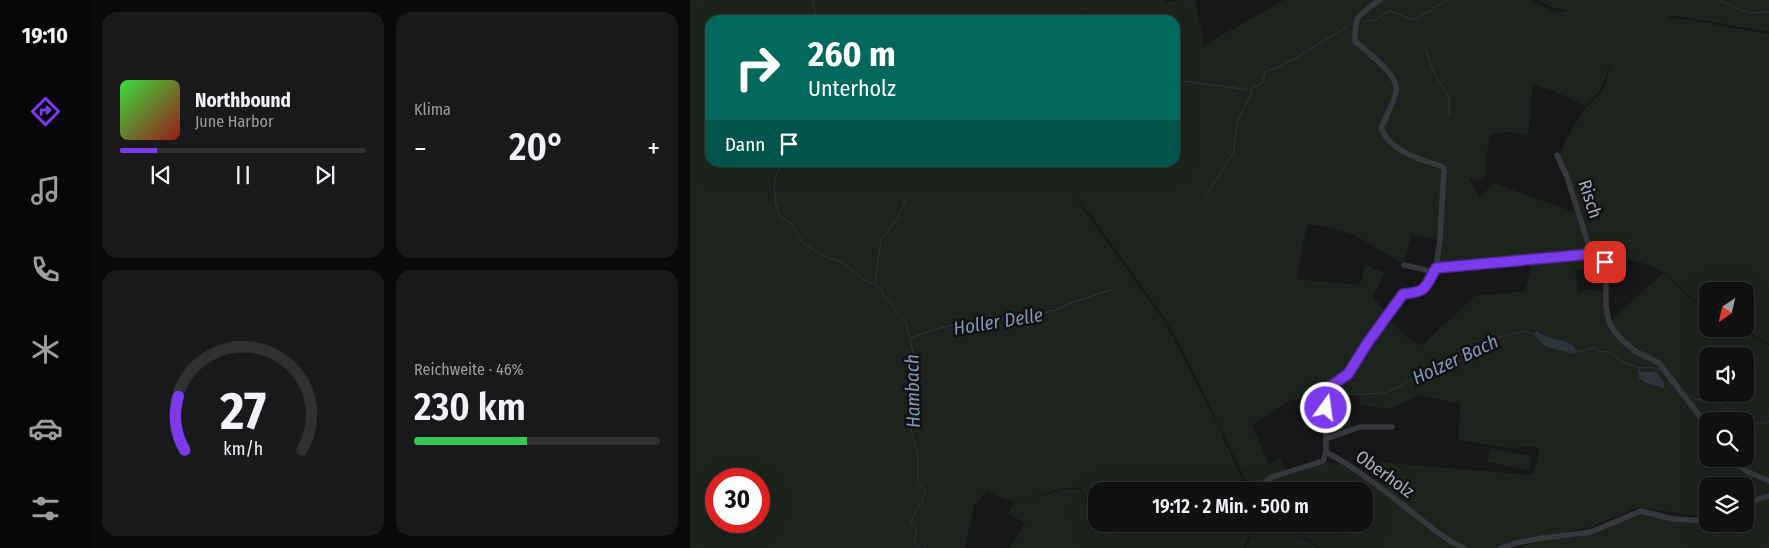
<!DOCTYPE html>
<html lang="de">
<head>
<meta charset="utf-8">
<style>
	body { margin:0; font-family:"Fira Sans Condensed",sans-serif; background:#19191b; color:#f1f3f6; height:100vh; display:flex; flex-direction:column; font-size:19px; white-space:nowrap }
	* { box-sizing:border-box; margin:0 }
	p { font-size:16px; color:#9c9d9f }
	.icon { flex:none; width:28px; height:28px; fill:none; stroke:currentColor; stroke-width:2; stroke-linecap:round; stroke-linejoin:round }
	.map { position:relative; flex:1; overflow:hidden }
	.side { display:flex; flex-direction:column; gap:12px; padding:12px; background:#09090a; width:600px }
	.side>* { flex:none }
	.top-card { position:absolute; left:15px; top:15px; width:475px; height:152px; border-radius:15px; box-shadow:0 5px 20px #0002,0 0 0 1px #303032; background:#00695c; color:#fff; overflow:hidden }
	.needle { width:32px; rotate:214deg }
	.buttons { position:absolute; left:1009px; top:282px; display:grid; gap:10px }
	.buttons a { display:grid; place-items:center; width:55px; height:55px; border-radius:10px; background:#101012; box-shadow:0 5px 20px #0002,0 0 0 1px #303032; font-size:25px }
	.speed { position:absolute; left:15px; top:468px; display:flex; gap:10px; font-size:25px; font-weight:700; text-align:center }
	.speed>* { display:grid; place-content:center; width:65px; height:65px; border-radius:50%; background:#101012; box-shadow:0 5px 20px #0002,0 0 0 1px #303032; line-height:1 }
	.speed .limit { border:8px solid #d22; background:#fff; color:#111 }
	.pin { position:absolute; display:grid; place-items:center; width:42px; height:42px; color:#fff; margin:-21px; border-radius:10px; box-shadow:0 2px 8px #0006 }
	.me { position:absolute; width:55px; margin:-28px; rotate:14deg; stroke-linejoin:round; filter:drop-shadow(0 0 4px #0008) }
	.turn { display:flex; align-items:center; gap:18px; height:105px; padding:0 20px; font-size:22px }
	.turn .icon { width:65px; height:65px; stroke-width:2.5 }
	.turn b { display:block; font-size:35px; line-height:42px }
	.then { display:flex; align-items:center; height:48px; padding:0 20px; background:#0003; gap:10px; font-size:19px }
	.big { font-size:38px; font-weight:600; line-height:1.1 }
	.side .tile { flex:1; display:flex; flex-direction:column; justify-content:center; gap:8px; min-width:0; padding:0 18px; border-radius:15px; background:#19191b }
	.side .dial { align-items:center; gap:0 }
	.dial svg { height:130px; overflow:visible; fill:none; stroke:#303032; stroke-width:7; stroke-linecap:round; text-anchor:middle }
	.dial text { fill:#f1f3f6; stroke:none }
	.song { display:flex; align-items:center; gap:15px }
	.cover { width:60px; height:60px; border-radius:8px; background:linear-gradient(135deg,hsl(120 70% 55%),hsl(0 70% 35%)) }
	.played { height:5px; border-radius:2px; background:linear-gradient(90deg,#7c3aed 15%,#303032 15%) }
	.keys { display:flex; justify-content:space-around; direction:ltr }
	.heat { display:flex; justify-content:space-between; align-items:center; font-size:28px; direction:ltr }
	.charge { height:8px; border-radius:4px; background:linear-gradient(90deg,#34c759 46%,#303032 0) }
	.side .tiles { flex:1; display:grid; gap:12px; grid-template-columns:repeat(2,1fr) }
	.trip { position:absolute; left:398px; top:482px; width:285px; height:50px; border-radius:15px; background:#101012; box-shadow:0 5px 20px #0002,0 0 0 1px #303032; font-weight:600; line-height:50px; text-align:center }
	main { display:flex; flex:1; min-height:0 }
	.menu { display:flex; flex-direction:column; width:90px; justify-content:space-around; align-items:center; background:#060607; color:#9c9d9f }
	.menu .icon { width:35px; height:35px }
	.menu .on { color:#7c3aed }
	.menu b { font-size:22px; color:#f1f3f6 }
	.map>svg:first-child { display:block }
	.green { fill:#1c231d; fill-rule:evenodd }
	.water { fill:#2c353c }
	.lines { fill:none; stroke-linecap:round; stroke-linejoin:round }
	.stream { stroke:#2c353c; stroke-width:1 }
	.minor { stroke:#37383d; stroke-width:5.5 }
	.route-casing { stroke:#51269a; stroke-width:12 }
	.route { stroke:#7c3aed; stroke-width:9 }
	.labels { text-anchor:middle; stroke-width:5; stroke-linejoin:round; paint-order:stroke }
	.street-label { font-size:18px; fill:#a8adb8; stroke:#111113 }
	.water-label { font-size:19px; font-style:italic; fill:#7f9bb3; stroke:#111113 }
</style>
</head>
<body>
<main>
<nav class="menu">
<b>19:10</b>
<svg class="icon on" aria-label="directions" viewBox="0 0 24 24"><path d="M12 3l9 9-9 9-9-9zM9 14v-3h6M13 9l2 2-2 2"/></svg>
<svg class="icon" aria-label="music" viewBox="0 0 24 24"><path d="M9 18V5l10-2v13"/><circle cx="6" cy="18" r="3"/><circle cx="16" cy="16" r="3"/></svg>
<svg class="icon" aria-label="phone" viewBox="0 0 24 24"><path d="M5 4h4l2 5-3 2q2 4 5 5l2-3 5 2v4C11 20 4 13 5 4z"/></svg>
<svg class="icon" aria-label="climate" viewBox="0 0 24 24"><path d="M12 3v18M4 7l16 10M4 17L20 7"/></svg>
<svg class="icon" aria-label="car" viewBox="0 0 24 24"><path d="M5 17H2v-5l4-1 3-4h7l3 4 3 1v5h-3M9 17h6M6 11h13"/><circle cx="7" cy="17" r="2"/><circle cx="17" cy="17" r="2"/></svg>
<svg class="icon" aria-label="filters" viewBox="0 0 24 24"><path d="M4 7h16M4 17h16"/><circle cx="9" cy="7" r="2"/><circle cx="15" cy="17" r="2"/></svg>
</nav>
<section class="side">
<div class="tiles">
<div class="tile">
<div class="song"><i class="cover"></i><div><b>Northbound</b><p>June Harbor</p></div></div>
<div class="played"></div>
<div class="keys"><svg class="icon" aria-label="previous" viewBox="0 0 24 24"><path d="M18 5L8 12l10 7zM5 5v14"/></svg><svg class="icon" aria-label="pause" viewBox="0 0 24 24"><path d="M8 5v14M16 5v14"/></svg><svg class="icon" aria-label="next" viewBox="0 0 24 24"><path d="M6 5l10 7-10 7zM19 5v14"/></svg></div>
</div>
<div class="tile"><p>Klima</p>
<div class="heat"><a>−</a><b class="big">20°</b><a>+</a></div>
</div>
<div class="tile dial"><svg viewBox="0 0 100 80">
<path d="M14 69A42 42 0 1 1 86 69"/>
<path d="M14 69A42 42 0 0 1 10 36" stroke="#7c3aed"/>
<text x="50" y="56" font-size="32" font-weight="700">27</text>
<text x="50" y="72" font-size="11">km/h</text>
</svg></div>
<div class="tile"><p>Reichweite · 46%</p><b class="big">230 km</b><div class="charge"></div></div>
</div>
</section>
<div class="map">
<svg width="1079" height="548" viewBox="0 0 1079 548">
	<rect width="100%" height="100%" fill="#161618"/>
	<path class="green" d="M0 0H400L385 20H20V162H358L363 168 365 167 362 163 485 162V20H386L401 0H473L476 3 487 0H505L514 45 594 0H841L861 10 875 12V10L863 8 846 0H1079V32L988 16H978L980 18 994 19 1079 34V344L1053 329H1055V291H1018L1017 309C1001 300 990 285 975 274 956 259 929 259 907 254L903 250 879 179 869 155 877 138 896 107 911 93 916 83 920 64C912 85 913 91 895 106L866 92 843 85 838 136 816 132 801 134 796 156V175L787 181 779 178 790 198 803 183 887 213 899 247 898 251 829 260 747 267 750 239 754 170C748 162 734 161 725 157 712 152 697 140 692 127 697 116 707 100 707 88 707 73 679 54 669 44L668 45C679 55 708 74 706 90 704 102 695 116 690 127L693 135 711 151 723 158 753 170 749 240 722 235 714 264 662 234 632 226 617 225 607 279 670 285 675 265 695 273 683 296 697 315 677 341 658 374 638 387 635 393 601 400 562 425 579 464 590 459 596 472 576 478 561 491 507 380 477 322 402 217 383 194 475 322 526 421 550 475 559 491H406V519L390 488H373L328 501 373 490 389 489 406 520V524H565L554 548H320L335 523 318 513 325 501 316 500 297 491 284 506 275 548H0ZM26 479H69V521H26Z
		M901 255C911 260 914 263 915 274L885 269 888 293 897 289 914 292 916 315 933 343 969 363 1017 429 1018 459H1042L1079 482V493L1059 498 1055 501V486H1018L1017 518 949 507 901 527 853 537 813 548H774L759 541 683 480 688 462 843 475 849 449 843 447 815 448 769 440 770 404 729 395 700 409 671 405 668 395H656L662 429 636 439 637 393 659 374 697 317 721 341 732 345 785 296 835 291 843 261ZM847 331 860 338 879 354 856 346ZM949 366 951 372 969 387 955 383 949 378Z
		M973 273 1008 305 1017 310 1018 329H1049L1079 345V480L1056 470 1045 459H1055V421H1018L1017 425 970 363 934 341 920 321ZM1018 356H1055V394H1018Z
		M800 448 842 456 839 470 797 462Z
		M633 462 657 464 769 548H631L593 524H674V491H564L577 480Z
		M1079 497V548H824L901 529 950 510 991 517 1018 524H1055V503Z
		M566 524H591L629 548H556Z"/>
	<path class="water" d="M847 331C850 333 854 336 858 337 868 341 881 340 887 351L885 354C881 354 859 348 856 346 851 344 847 338 844 334Z
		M948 369H950L951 372H967L974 383V388L955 383 949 378Z"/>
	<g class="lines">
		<path class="stream" d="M123 0 126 20
			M1028 0 1059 13 1079 12
			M672 22 685 20 700 11 724 20 757 0
			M736 51 745 75 759 97V115
			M493 81 560 90 573 82 575 72 599 62 658 26
			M91 162 84 184 86 205 90 217 101 223 113 243 130 254 154 264 173 279 191 288 193 295 204 306 205 312 216 323 220 338 225 363 219 378 224 404 220 426 228 455V484L236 491 234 496 231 499 233 503 229 505 221 522C227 529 228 534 224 542L231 548
			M515 198 544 151 547 122 561 95V91
			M185 283 191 239 208 218 215 200
			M221 338 246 329 278 322 293 326 314 320 323 315 351 316 359 311 368 310 375 305 423 289
			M886 352 904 348 911 352 918 351C927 359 935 364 947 367 957 370 959 364 971 371
			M979 381 982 386
			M994 392C1006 402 1017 402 1031 403L1046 419 1054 421
			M649 395 695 393 774 353 796 346 805 338 836 331 845 335
			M1056 422 1067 424 1079 422"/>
		<path class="minor" d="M690 0C670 15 664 14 665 41 676 52 709 74 706 91 704 103 696 116 691 128 700 151 729 159 751 166L754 169 750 239 746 268
			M867 155 877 177 901 253
			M714 265 736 270 742 275
			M636 439 670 427H702
			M636 452C666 468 691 488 718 509 736 523 753 539 774 548
			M1043 459 1056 471 1079 481
			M563 491 582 477 633 461 636 452V393L639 388 658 374 678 342 713 294C739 293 735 287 746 268L779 266 901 253 913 259 916 266V307L919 322 924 331 934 342 945 351 969 363 1018 427
			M1055 503 1079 496
			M811 548 826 543 853 538 901 532 951 511 983 519 1018 521"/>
	</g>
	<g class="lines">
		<g class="route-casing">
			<path id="route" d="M636 408V393L638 388 658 374 678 342 713 294C738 292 735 287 746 268L901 254 910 257 915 262"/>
		</g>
		<use href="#route" class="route"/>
	</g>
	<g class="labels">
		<g class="street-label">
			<text transform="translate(900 199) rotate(72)" y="6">Risch</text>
			<text transform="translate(695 474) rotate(36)" y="6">Oberholz</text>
		</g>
		<g class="water-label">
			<text transform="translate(308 321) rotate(-9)" y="7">Holler Delle</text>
			<text transform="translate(765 359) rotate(-25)" y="7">Holzer Bach</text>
			<text transform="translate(222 391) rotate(-91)" y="7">Hambach</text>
		</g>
	</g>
</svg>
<div class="buttons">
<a><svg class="needle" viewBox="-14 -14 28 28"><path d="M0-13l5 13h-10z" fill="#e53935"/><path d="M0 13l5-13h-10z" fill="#9c9d9f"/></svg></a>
<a><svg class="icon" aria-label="sound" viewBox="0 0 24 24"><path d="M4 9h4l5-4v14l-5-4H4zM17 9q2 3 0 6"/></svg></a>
<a><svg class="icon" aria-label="search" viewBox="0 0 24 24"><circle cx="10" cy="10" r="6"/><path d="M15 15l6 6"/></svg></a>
<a><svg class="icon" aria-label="layers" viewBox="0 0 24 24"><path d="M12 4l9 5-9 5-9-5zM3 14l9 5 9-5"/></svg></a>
</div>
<div class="speed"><div class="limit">30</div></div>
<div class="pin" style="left:915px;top:262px;background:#d93025"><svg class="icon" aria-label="arrive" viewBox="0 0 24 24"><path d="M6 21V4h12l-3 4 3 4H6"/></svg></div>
<svg class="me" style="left:636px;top:408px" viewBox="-20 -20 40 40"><circle r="17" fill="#7c3aed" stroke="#fff" stroke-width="3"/><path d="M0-11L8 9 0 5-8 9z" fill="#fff"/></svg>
<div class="trip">19:12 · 2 Min. · 500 m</div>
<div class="top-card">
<div class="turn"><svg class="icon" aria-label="right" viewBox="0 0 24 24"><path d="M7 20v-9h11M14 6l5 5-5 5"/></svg><div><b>260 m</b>Unterholz</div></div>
<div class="then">Dann<svg class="icon" aria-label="arrive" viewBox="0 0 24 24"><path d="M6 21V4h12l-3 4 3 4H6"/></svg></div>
</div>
</div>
</main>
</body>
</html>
